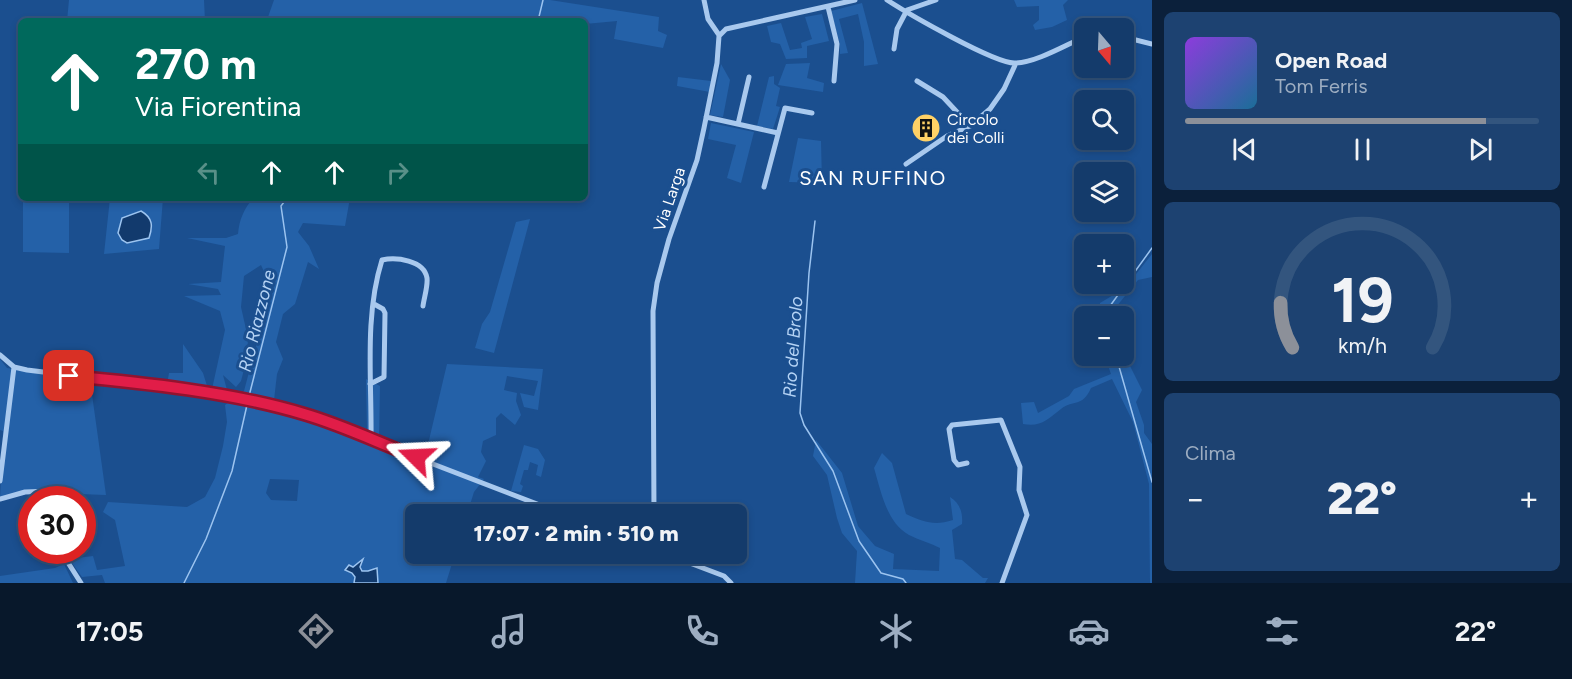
<!DOCTYPE html>
<html lang="it">
<head>
<meta charset="utf-8">
<style>
	body { margin:0; font-family:Figtree,sans-serif; background:#1d4271; color:#f1f3f6; height:100vh; display:flex; flex-direction:column; font-size:22px; white-space:nowrap }
	* { box-sizing:border-box; margin:0 }
	p { font-size:20px; color:#9dadc1 }
	.icon { flex:none; width:33px; height:33px; fill:none; stroke:currentColor; stroke-width:2; stroke-linecap:round; stroke-linejoin:round }
	.map { position:relative; flex:1; overflow:hidden }
	.drawer { display:flex; flex-direction:column; gap:12px; padding:12px; background:#0b203b; width:420px }
	.drawer>* { flex:none }
	.top-card { position:absolute; left:18px; top:18px; width:570px; height:183px; border-radius:9px; box-shadow:0 3px 9px #0003,0 0 0 2px #33557e; background:#00695c; color:#fff; overflow:hidden }
	.needle { width:39px; rotate:161deg }
	.controls { position:absolute; left:1074px; top:18px; display:grid; gap:12px }
	.controls a { display:grid; place-items:center; width:60px; height:60px; border-radius:9px; background:#143b6b; box-shadow:0 3px 9px #0003,0 0 0 2px #33557e; font-size:30px }
	.speed { position:absolute; left:18px; top:486px; display:flex; gap:12px; font-size:30px; font-weight:700; text-align:center }
	.speed>* { display:grid; place-content:center; width:78px; height:78px; border-radius:50%; background:#143b6b; box-shadow:0 3px 9px #0003,0 0 0 2px #33557e; line-height:1 }
	.speed .limit { border:9px solid #d22; background:#fff; color:#111 }
	.pin { position:absolute; display:grid; place-items:center; width:51px; height:51px; color:#fff; margin:-26px; border-radius:12px; box-shadow:0 3px 9px #0006 }
	.me { position:absolute; width:66px; margin:-33px; rotate:291deg; stroke-linejoin:round; filter:drop-shadow(0 0 4px #0008) }
	.turn { display:flex; align-items:center; gap:21px; height:126px; padding:0 18px; font-size:27px }
	.turn .icon { width:78px; height:78px; stroke-width:2.5 }
	.turn b { display:block; font-size:42px; line-height:51px }
	.lanes { display:flex; align-items:center; height:57px; padding:0 18px; background:#0003; justify-content:center; gap:30px; direction:ltr }
	.lanes .off { opacity:.35 }
	.big { font-size:45px; font-weight:800; line-height:1.1 }
	.drawer .card { flex:1; display:flex; flex-direction:column; justify-content:center; gap:9px; min-width:0; padding:0 21px; border-radius:9px; background:#1d4271 }
	.drawer .dial { align-items:center; gap:0 }
	.dial svg { height:156px; overflow:visible; fill:none; stroke:#33557e; stroke-width:7; stroke-linecap:round; text-anchor:middle }
	.dial text { fill:#f1f3f6; stroke:none }
	.song { display:flex; align-items:center; gap:18px }
	.cover { width:72px; height:72px; border-radius:9px; background:linear-gradient(135deg,hsl(270 70% 55%),hsl(200 70% 35%)) }
	.played { height:6px; border-radius:3px; background:linear-gradient(90deg,#8c9099 85%,#33557e 85%) }
	.keys { display:flex; justify-content:space-around; direction:ltr }
	.heat { display:flex; justify-content:space-between; align-items:center; font-size:33px; direction:ltr }
	.trip { position:absolute; left:405px; top:504px; width:342px; height:60px; border-radius:9px; background:#143b6b; box-shadow:0 3px 9px #0003,0 0 0 2px #33557e; font-weight:800; line-height:60px; text-align:center }
	.tab-bar { display:flex; height:96px; justify-content:space-around; align-items:center; background:#08182b; color:#9dadc1 }
	.tab-bar .icon { width:42px; height:42px }
	.tab-bar .current { color:#8c9099 }
	.tab-bar b { font-size:27px; color:#f1f3f6 }
	main { display:flex; flex:1; min-height:0 }
	.map>svg:first-child { display:block }
	.green { fill:#2461a8; fill-rule:evenodd }
	.water { fill:#123a6d; stroke:#9cc4f0; stroke-width:1.5 }
	.lines { fill:none; stroke-linecap:round; stroke-linejoin:round }
	.stream { stroke:#9cc4f0; stroke-width:1.5 }
	.street { stroke:#a9c9ee; stroke-width:5 }
	.route-casing { stroke:#92132f; stroke-width:15 }
	.route { stroke:#e11d48; stroke-width:10 }
	.labels { text-anchor:middle; stroke-width:6; stroke-linejoin:round; paint-order:stroke }
	.poi-label { font-size:16px; fill:#fff; stroke:#1b4f8f; text-anchor:start }
	.street-label { font-size:16px; fill:#fff; stroke:#1b4f8f }
	.water-label { font-size:18px; font-style:italic; fill:#b5d3f5; stroke:#1b4f8f }
	.quarter-label { font-size:20px; letter-spacing:1.5px; fill:#fff; stroke:#1b4f8f }
</style>
</head>
<body>
<main>
<div class="map">
<svg width="1152" height="583" viewBox="0 0 1152 583">
	<rect width="100%" height="100%" fill="#1b4f8f"/>
	<path class="green" d="M69 0H204L205 21H67Z
		M274 0H550L659 17 658 31 667 35 663 48 614 39 617 21 585 24V21H269L268 17Z
		M1014 0H1068L1063 5 1067 20 1052 27 1035 30 1033 25 1039 20V6L1017 7Z
		M862 3 878 64 864 66V42L858 14 839 19 848 53 840 54V45L831 11Z
		M822 14 829 41 807 46V58L786 59 780 44 771 42 767 26 781 23 790 50 802 48 801 43 812 39 805 17Z
		M810 63 807 78 824 83 823 92 778 85 786 64Z
		M721 64 730 80 723 117 710 115Z
		M774 76V84L780 88 776 106 780 107 773 129 757 126 769 77Z
		M678 77 711 81 710 92 677 86Z
		M711 123 754 132 741 183 727 178 736 145 708 139Z
		M798 138 821 141 822 183 789 182Z
		M41 198H69V253L23 252V201L40 203Z
		M110 198H163L159 249 104 254Z
		M253 198H350L345 226 303 223 298 232 309 246 319 269 308 262 295 304 283 314 276 342 283 359 277 374 274 400 367 431 366 379 380 386 379 440 425 457 447 364 543 369 538 410 524 407 520 393 534 396 538 381 507 376 504 390 517 393 516 401 521 415 515 425 501 413 496 418V435L483 441 481 452 486 461 478 477 484 479 474 492 467 514H416V554H455L446 583H378L377 576 372 571H362L359 564 346 570 352 573 355 577 354 583H105L102 575 82 577 69 559 93 556 97 570 125 566 115 520 103 512 108 502 187 507 205 497 215 478 223 446 227 422 225 405 244 391 259 334 258 297 266 276 261 265 244 276 241 307 248 338 247 358 241 381 236 387 223 375 227 390 212 389 225 330 220 311 184 296 221 295 218 289 188 284 221 282 225 246 187 238H226L238 234C239 220 244 209 253 198ZM270 479 299 480 297 501 271 500 266 493Z
		M530 219 494 353 475 348 482 324 490 312 516 222Z
		M1152 254V277L1138 280 1112 312 1111 316H1100V303L1125 288Z
		M183 344 203 373 209 392 167 385 169 373H183Z
		M1124 354 1142 390 1136 402 1144 425V433L1152 444V583H1150L1149 484 1133 422 1112 379 1091 388C1082 408 1074 399 1061 409 1047 420 1041 427 1023 424L1021 403 1034 402 1038 413 1069 396 1074 389 1111 374 1107 363 1100 356Z
		M0 359 7 368 90 380 106 495 53 493 54 499 38 500 37 492 23 491 0 500 3 431 0 430Z
		M816 440 842 473 858 526 875 546 894 554 893 569 939 571 940 548C930 543 919 540 909 535 886 522 881 491 874 468L882 453 892 463 906 514C924 522 934 526 953 520L950 497C960 503 963 513 962 524L952 530 955 559 962 560 983 578H988L985 583H855L857 551 842 533 837 518 827 475 813 456Z
		M524 445 538 449 545 460 541 477 536 475 538 465 530 462 528 470H524L520 484 523 486 521 492 511 491Z
		M64 564 73 583H0V576L55 568Z"/>
	<path class="water" d="M141 211C153 218 153 226 149 238L127 243 122 240 118 233 122 218Z
		M363 559 360 567 362 571H368L377 568 378 583H354L355 577 352 573 345 570 349 565 353 567Z"/>
	<g class="lines">
		<path class="stream" d="M538 21 543 0
			M815 221 809 273 800 413 804 425 833 471 859 541 881 573 903 579 906 583
			M1108 316 1110 306 1152 248
			M1116 356 1152 482
			M248 400 287 247 281 206 287 198
			M184 583 206 539 232 471 247 405"/>
		<path class="street" d="M704 0 708 19 719 35
			M887 0C907 13 995 64 1015 63 1035 63 1066 45 1084 37
			M828 7 837 44 834 81
			M1124 37 1152 44
			M894 49 897 29 907 10 936 0
			M917 81 943 97 970 126
			M706 117 778 133
			M738 124 749 77
			M906 164 947 136 970 126 990 109 1004 89 1016 63
			M764 187 785 108 812 113
			M0 355 14 367 27 370 190 390 303 414 563 514
			M370 384 384 377 385 313 383 309 374 304
			M371 440C372 381 364 317 382 260 396 257 424 260 427 278 428 286 424 298 423 306
			M967 463 958 465 954 460 949 429 952 425 1001 420 1020 467 1019 490 1027 515 1002 583
			M0 481 14 367
			M0 499 25 492 50 491 52 500
			M654 514 653 311 657 283 669 239 697 160 704 128 717 63 719 36 726 29 855 0
			M60 550 81 583
			M666 554 724 576 731 583"/>
	</g>
	<g class="lines">
		<g class="route-casing">
			<path id="route" d="M69 376C145 383 231 392 304 414 342 425 379 443 416 457"/>
		</g>
		<use href="#route" class="route"/>
	</g>
	<defs>
		<g id="building-disc" transform="scale(1.5)"><circle r="9.5" fill="#ffd166" stroke="#1b4f8f"/><path d="M-4-6H4V6H1V3H-1V6H-4ZM-2.5-4.3h1.7v1.8h-1.7ZM.8-4.3h1.7v1.8H.8ZM-2.5-1h1.7V.8h-1.7ZM.8-1h1.7V.8H.8Z" fill="#111"/></g>
	</defs>
	<g fill-rule="evenodd">
		<use href="#building-disc" x="926" y="128"/>
	</g>
	<g class="labels">
		<g class="poi-label">
			<text x="947" y="125">Circolo<tspan x="947" dy="18">dei Colli</tspan></text>
		</g>
		<g class="street-label">
			<text transform="translate(669 199) rotate(-71)" y="6">Via Larga</text>
		</g>
		<g class="water-label">
			<text transform="translate(257 321) rotate(-76)" y="6">Rio Riazzone</text>
			<text transform="translate(793 347) rotate(-86)" y="6">Rio del Brolo</text>
		</g>
		<g class="quarter-label">
			<text x="873" y="185">SAN RUFFINO</text>
		</g>
	</g>
</svg>
<div class="controls">
<a><svg class="needle" viewBox="-14 -14 28 28"><path d="M0-13l5 13h-10z" fill="#e53935"/><path d="M0 13l5-13h-10z" fill="#9dadc1"/></svg></a>
<a><svg class="icon" aria-label="search" viewBox="0 0 24 24"><circle cx="10" cy="10" r="6"/><path d="M15 15l6 6"/></svg></a>
<a><svg class="icon" aria-label="layers" viewBox="0 0 24 24"><path d="M12 4l9 5-9 5-9-5zM3 14l9 5 9-5"/></svg></a>
<a>+</a>
<a>−</a>
</div>
<div class="speed"><div class="limit">30</div></div>
<div class="pin" style="left:69px;top:376px;background:#d93025"><svg class="icon" aria-label="arrive" viewBox="0 0 24 24"><path d="M6 21V4h12l-3 4 3 4H6"/></svg></div>
<svg class="me" style="left:416px;top:457px" viewBox="-20 -20 40 40"><path d="M0-17L14 15 0 8-14 15z" fill="#e11d48" stroke="#fff" stroke-width="4"/></svg>
<div class="trip">17:07 · 2 min · 510 m</div>
<div class="top-card">
<div class="turn"><svg class="icon" aria-label="ahead" viewBox="0 0 24 24"><path d="M12 20V5M6 11l6-6 6 6"/></svg><div><b>270 m</b>Via Fiorentina</div></div>
<div class="lanes"><svg class="icon off" aria-label="left" viewBox="0 0 24 24"><path d="M17 20v-9H6M10 6l-5 5 5 5"/></svg><svg class="icon" aria-label="ahead" viewBox="0 0 24 24"><path d="M12 20V5M6 11l6-6 6 6"/></svg><svg class="icon" aria-label="ahead" viewBox="0 0 24 24"><path d="M12 20V5M6 11l6-6 6 6"/></svg><svg class="icon off" aria-label="right" viewBox="0 0 24 24"><path d="M7 20v-9h11M14 6l5 5-5 5"/></svg></div>
</div>
</div>
<section class="drawer">
<div class="card">
<div class="song"><i class="cover"></i><div><b>Open Road</b><p>Tom Ferris</p></div></div>
<div class="played"></div>
<div class="keys"><svg class="icon" aria-label="previous" viewBox="0 0 24 24"><path d="M18 5L8 12l10 7zM5 5v14"/></svg><svg class="icon" aria-label="pause" viewBox="0 0 24 24"><path d="M8 5v14M16 5v14"/></svg><svg class="icon" aria-label="next" viewBox="0 0 24 24"><path d="M6 5l10 7-10 7zM19 5v14"/></svg></div>
</div>
<div class="card dial"><svg viewBox="0 0 100 80">
<path d="M14 69A42 42 0 1 1 86 69"/>
<path d="M14 69A42 42 0 0 1 8 46" stroke="#8c9099"/>
<text x="50" y="56" font-size="32" font-weight="700">19</text>
<text x="50" y="72" font-size="11">km/h</text>
</svg></div>
<div class="card"><p>Clima</p>
<div class="heat"><a>−</a><b class="big">22°</b><a>+</a></div>
</div>
</section>
</main>
<nav class="tab-bar">
<b>17:05</b>
<svg class="icon current" aria-label="directions" viewBox="0 0 24 24"><path d="M12 3l9 9-9 9-9-9zM9 14v-3h6M13 9l2 2-2 2"/></svg>
<svg class="icon" aria-label="music" viewBox="0 0 24 24"><path d="M9 18V5l10-2v13"/><circle cx="6" cy="18" r="3"/><circle cx="16" cy="16" r="3"/></svg>
<svg class="icon" aria-label="phone" viewBox="0 0 24 24"><path d="M5 4h4l2 5-3 2q2 4 5 5l2-3 5 2v4C11 20 4 13 5 4z"/></svg>
<svg class="icon" aria-label="climate" viewBox="0 0 24 24"><path d="M12 3v18M4 7l16 10M4 17L20 7"/></svg>
<svg class="icon" aria-label="car" viewBox="0 0 24 24"><path d="M5 17H2v-5l4-1 3-4h7l3 4 3 1v5h-3M9 17h6M6 11h13"/><circle cx="7" cy="17" r="2"/><circle cx="17" cy="17" r="2"/></svg>
<svg class="icon" aria-label="filters" viewBox="0 0 24 24"><path d="M4 7h16M4 17h16"/><circle cx="9" cy="7" r="2"/><circle cx="15" cy="17" r="2"/></svg>
<b>22°</b>
</nav>
</body>
</html>
